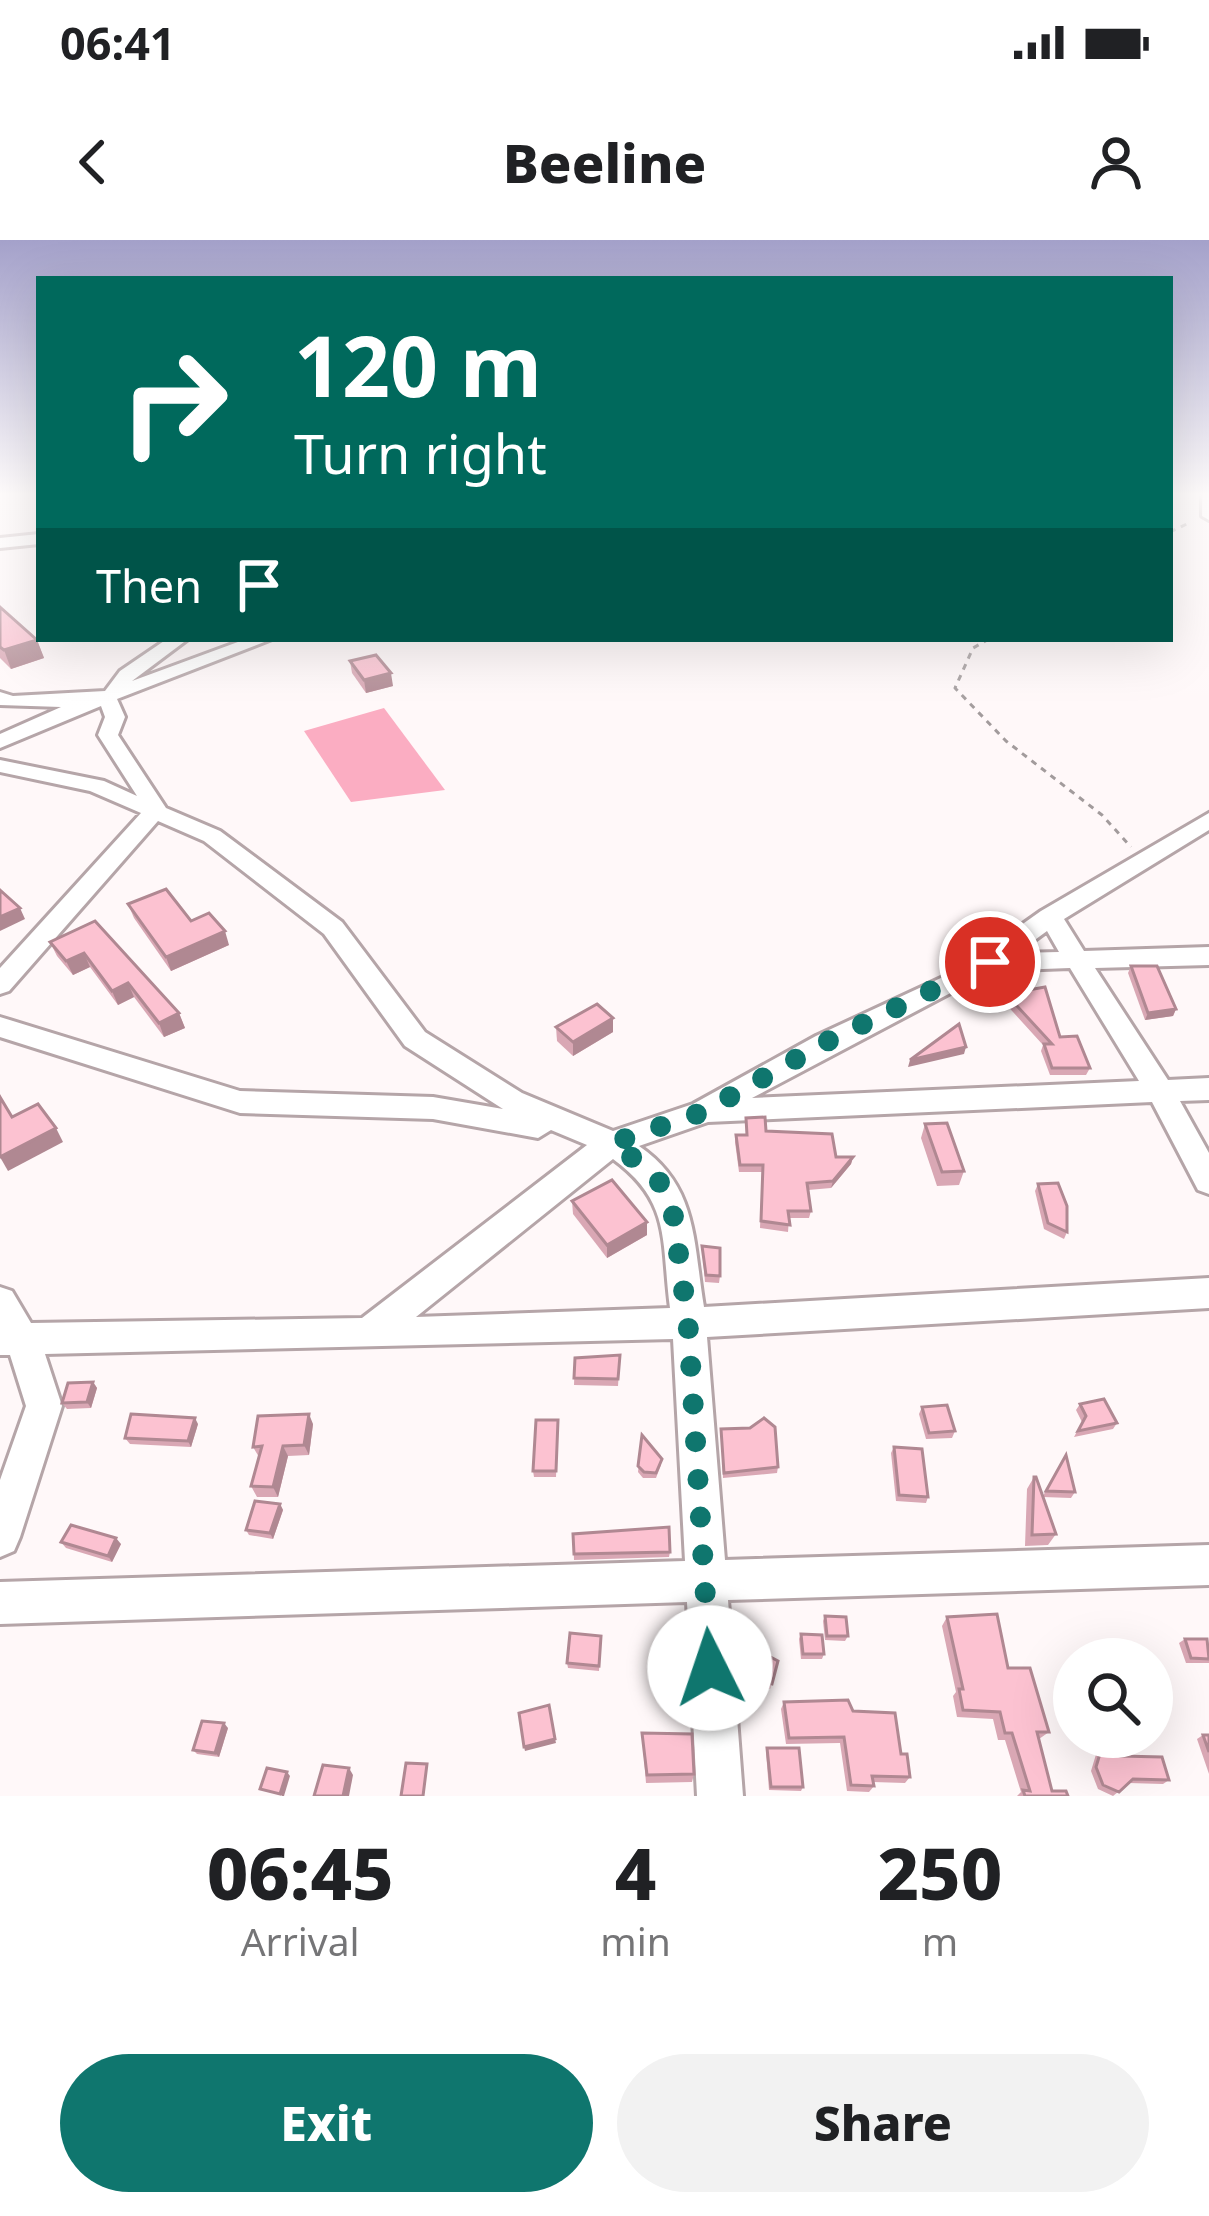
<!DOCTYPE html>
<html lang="en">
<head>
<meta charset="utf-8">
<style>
  body { margin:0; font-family:"Noto Sans",sans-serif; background:#f2f2f2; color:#202124; height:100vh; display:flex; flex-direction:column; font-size:45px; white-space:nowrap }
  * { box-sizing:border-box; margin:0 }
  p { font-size:39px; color:#757577 }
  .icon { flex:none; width:66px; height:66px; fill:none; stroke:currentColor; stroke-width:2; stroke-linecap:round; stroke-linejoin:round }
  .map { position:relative; height:1556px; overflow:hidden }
  .panel { display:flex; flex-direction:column; background:#fff; flex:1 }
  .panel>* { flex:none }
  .guide { position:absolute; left:36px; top:36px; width:1137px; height:366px; border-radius:0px; box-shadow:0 12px 48px #0002; background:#00695c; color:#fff; overflow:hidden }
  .fabs { position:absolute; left:1053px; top:1398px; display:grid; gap:24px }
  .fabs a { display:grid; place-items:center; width:120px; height:120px; border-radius:50%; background:#fff; box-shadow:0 12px 48px #0002; font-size:60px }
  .pin { position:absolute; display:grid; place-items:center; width:102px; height:102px; color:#fff; margin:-51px; border:6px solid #fff; border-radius:50%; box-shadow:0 3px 12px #0007 }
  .me { position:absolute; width:132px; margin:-66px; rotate:356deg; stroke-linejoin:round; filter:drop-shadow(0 0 9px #0008) }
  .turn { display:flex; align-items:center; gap:42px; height:252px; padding:0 60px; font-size:54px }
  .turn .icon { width:156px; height:156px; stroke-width:2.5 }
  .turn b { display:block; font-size:84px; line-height:102px }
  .then { display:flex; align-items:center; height:114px; padding:0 60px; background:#0003; gap:24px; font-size:45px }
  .eta { display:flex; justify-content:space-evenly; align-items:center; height:204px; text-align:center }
  .eta b { font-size:72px; font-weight:800; line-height:84px }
  .cta { display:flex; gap:24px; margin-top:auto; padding:24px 60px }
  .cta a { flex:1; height:138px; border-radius:72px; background:#0f766e; color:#fff; font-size:48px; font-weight:800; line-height:138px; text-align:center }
  .cta a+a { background:#f2f2f2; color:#202124 }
  .status { display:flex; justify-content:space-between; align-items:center; height:84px; padding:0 60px; background:#fff; direction:ltr }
  .status svg { height:33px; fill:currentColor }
  header { display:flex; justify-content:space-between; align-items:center; height:156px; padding:0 60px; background:#fff; font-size:54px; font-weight:800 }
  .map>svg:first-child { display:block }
  .green { fill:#fbadc2 }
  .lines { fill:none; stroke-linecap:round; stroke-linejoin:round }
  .minor-casing { stroke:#b5a5a8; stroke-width:6 }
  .path { stroke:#a29b9c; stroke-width:3; stroke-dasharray:6 6; stroke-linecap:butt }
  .minor { fill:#fff; fill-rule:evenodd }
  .wall { fill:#d9a7b4 }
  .shaded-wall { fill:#b08892 }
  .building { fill:#fcc2d1; stroke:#b08892; stroke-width:3 }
  .route { stroke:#0f766e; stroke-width:21; stroke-dasharray:0 37.8 }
</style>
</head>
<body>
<div class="status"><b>06:41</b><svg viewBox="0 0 49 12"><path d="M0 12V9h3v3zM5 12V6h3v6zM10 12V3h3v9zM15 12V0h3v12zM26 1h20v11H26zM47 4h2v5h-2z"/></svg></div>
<header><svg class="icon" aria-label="back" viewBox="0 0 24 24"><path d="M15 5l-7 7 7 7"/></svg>Beeline<svg class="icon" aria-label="person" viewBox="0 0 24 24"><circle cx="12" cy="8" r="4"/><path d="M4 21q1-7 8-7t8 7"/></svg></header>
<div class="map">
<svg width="1209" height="1556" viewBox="0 0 1209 1556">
  <rect width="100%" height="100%" fill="#fff8f9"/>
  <path class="green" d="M384,468L445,550L351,562L304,491Z"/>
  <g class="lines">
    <defs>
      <g id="minor">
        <path d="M1202,254H1209V280L1202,276Z"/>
        <path d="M39,294V304L0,308V298Z"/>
        <path d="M167,399H188L132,441L246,399H272L117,459L125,477L118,495L166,568L220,591L342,682L425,792L522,853L613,891L693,864L816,796L956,731L1041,671L1209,573V590L1064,679L1084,711L1209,707V725L1095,728L1168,840L1209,838V860L1180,861L1209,913V954L1198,950L1152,862L708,882L639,906C698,946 693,1002 704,1067L1209,1038V1068L707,1097L725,1320L1209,1305V1345L728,1360L743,1556H697L687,1362L0,1384V1342L685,1321L673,1099L45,1114L62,1166L20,1297L14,1311L0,1317V1240L26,1166L10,1115H0V1047L12,1051L31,1083L362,1078L587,905L551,890L538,898L433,879L240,873L0,797V777L240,851L433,857L503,869L405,806L324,694L204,601L158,581L9,751L0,754V728L141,573L90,551L0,532V520L104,541L137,556L98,495L105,477L101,466L0,508V494L61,467L0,465V452L13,456L105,451L120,431ZM1047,691L1059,712L1017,713ZM1070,728L1139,841L752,858L992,731ZM613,919C672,962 661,1001 670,1068L416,1077Z"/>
      </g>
    </defs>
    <use href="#minor" class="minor-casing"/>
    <g class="path">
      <path d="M1170,292L1191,282"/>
      <path d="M989,399L973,408L955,448L1006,501L1102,575L1131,607"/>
    </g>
    <use href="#minor" class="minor"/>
  </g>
  <g class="wall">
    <path d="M0,367L37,400L44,418L11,429L0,418Z"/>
    <path d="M350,421L393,446L366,453L352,433Z"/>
    <path d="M128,664L191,681L229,705L171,731L134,678Z"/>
    <path d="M95,681L179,773L185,788L164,797L134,757L118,765L90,727L73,735L57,716L50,702Z"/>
    <path d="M1131,726L1176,769L1173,776L1145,780L1128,733Z"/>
    <path d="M1006,754L1060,797L1090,828L1086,835H1050L1041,811L1043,805L1003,761Z"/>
    <path d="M556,787L613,792L573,816L557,801Z"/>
    <path d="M746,878L766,891L836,917H853L851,924L831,948L808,950L811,971L809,978H789L788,992L760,988L762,932H739L735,902L736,895H746Z"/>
    <path d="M925,884L964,931L959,945L937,946L921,898Z"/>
    <path d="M1038,944L1067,992L1064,999L1044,989L1035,951Z"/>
    <path d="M572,961L647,995L607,1018L573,974Z"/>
    <path d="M702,1006L720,1036L719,1043L705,1042Z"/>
    <path d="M620,1115L618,1146L574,1145L575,1118Z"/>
    <path d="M93,1142L97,1148L91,1168L67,1169L62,1163Z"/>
    <path d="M1080,1164L1117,1183L1113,1189L1074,1197L1082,1182L1076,1170Z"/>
    <path d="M922,1167L955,1191L952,1198L926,1199L919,1174Z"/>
    <path d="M558,1180L556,1237H534L533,1231Z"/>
    <path d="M198,1184L191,1207L130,1204L125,1198Z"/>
    <path d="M313,1184L309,1215L288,1216L278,1257H257L251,1246L259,1217L253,1207Z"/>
    <path d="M750,1188L778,1227L777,1233L723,1238L721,1189Z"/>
    <path d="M642,1195L661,1225L656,1238H643L638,1232Z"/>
    <path d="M894,1207L928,1257L926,1263L896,1261L891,1213Z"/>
    <path d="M1062,1221L1075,1252L1071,1258L1043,1257L1056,1294L1048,1305L1025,1306L1027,1249L1034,1237L1043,1256Z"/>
    <path d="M280,1264L283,1270L273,1299L249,1295L246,1290Z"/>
    <path d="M573,1294L670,1312L669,1317L574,1320Z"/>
    <path d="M61,1302L121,1304L112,1322L66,1308Z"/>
    <path d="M825,1376L848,1396L845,1401L825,1400L823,1381Z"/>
    <path d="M947,1377L1008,1428L1049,1492L1039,1499L1052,1551L1068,1556H1017L1021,1552L1005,1500H998L993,1479L957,1477L953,1456L956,1452L942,1386Z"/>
    <path d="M801,1394L824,1414L822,1419H801L799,1399Z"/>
    <path d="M601,1396L599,1431L568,1428L567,1423Z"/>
    <path d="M1185,1399L1209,1406V1423H1186L1179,1403Z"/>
    <path d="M751,1418L778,1421L770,1449L751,1443Z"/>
    <path d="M784,1462L853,1471L901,1514L910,1537L905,1543L873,1542L874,1546L869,1552L847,1551L840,1503L786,1504L781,1469Z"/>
    <path d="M1062,1466H1074V1497H1114L1120,1516L1169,1540L1163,1544L1129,1543L1113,1556L1098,1549L1091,1531L1100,1501L1073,1502L1057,1471Z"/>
    <path d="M228,1488L219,1517L197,1514L193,1510Z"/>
    <path d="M642,1493L694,1534L692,1542L646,1543Z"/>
    <path d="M1203,1495H1209V1534L1197,1499Z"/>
    <path d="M767,1508L803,1547L801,1551L769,1550L766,1512Z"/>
  </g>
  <g class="shaded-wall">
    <path d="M37,400L44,418L11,429L4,410Z"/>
    <path d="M391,433L393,446L366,453L364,440Z"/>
    <path d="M20,668L25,679L0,691V677Z"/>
    <path d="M225,691L229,705L171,731L166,717Z"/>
    <path d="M84,713L90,727L73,735L66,721Z"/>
    <path d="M128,743L134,757L118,765L112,751Z"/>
    <path d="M1176,769L1173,776L1145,780L1148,773Z"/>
    <path d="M179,773L185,788L164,797L159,783Z"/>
    <path d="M613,778V792L573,816V802Z"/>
    <path d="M966,807L964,814L908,827L910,820Z"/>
    <path d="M56,888L63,902L8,931L0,917Z"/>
    <path d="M853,917L851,924L831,948L833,941Z"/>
    <path d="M647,982V995L607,1018V1005Z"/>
    <path d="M93,1142L97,1148L91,1168L87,1162Z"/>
    <path d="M309,1174L313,1184L309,1215L304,1205Z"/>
    <path d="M195,1178L198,1184L191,1207L188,1201Z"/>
    <path d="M283,1206L288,1216L278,1257L273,1247Z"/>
    <path d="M280,1264L283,1270L273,1299L270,1293Z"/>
    <path d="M116,1298L121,1304L112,1322L108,1316Z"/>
    <path d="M224,1483L228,1488L219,1517L215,1513Z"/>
    <path d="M555,1499L556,1503L525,1511L524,1507Z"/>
    <path d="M349,1528L353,1535L349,1556H343Z"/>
    <path d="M287,1532L290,1536L284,1556H282L280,1554Z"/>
  </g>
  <g class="building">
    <path d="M0,367L37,400L4,410L0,407Z"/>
    <path d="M376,415L391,433L364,440L350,421Z"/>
    <path d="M166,649L191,681L209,673L225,691L166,717L128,664Z"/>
    <path d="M0,650L20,668L0,677Z"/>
    <path d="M95,681L179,773L159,783L128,743L112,751L84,713L66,721L50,702Z"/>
    <path d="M1131,726H1157L1176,769L1148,773Z"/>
    <path d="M1045,747L1060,797L1077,796L1090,828H1052L1044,804H1052L1006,754Z"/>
    <path d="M597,764L613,778L573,802L556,787Z"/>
    <path d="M959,784L966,807L910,820Z"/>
    <path d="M0,857L12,877L38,864L56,888L0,917Z"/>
    <path d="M765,877L766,891L832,894L836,917H853L833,941L807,943L811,971H788L790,985L761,981L763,925H740L736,895H747L746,878Z"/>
    <path d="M947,883L964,931L942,932L925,884Z"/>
    <path d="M612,940L647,982L607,1005L572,961Z"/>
    <path d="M1058,943L1067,966V992L1048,983L1038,944Z"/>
    <path d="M702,1006L720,1008V1036L706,1035Z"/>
    <path d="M620,1115L618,1139L574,1138L575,1118Z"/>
    <path d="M93,1142L87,1162L62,1163L68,1143Z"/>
    <path d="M1104,1159L1117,1183L1078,1191L1086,1176L1080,1164Z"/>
    <path d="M947,1165L955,1191L929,1193L922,1167Z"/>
    <path d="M131,1174L195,1178L188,1201L125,1198Z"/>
    <path d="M309,1174L304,1205L283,1206L273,1247L251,1246L262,1206L253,1207L258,1176Z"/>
    <path d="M764,1178L775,1187L778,1227L724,1233L721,1189L750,1188Z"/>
    <path d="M536,1180H558L556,1231H533Z"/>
    <path d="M642,1195L662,1219L656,1233L644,1232L638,1226Z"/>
    <path d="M894,1207L922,1209L928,1257L899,1255Z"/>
    <path d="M1066,1215L1075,1252L1046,1251Z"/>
    <path d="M1034,1237H1036L1056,1294L1032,1295Z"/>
    <path d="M255,1261L280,1264L270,1293L246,1290Z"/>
    <path d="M71,1285L116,1298L108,1316L61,1302Z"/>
    <path d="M669,1287L670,1312L574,1314L573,1294Z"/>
    <path d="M997,1374L1008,1428H1030L1049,1492H1037L1052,1551H1066L1068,1556H1025L1023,1550L1030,1551L1012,1493H1005L1000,1472L963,1470L959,1449H963L947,1377Z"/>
    <path d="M825,1376L846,1377L848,1396H827Z"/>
    <path d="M570,1393L601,1396L599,1426L567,1423Z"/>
    <path d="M801,1394L822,1395L824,1414H803Z"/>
    <path d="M1185,1399H1207L1209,1419L1191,1418Z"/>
    <path d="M763,1413L778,1421L772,1444L753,1439L751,1418Z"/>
    <path d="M848,1460L853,1471L895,1473L901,1514H907L910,1537L872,1536L874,1546L851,1545L844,1497L789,1498L784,1462Z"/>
    <path d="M549,1465L555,1499L524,1507L519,1473Z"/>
    <path d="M1062,1466H1074V1490Z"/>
    <path d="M202,1481L224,1483L215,1513L193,1510Z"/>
    <path d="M642,1493L692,1494L694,1534L647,1535Z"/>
    <path d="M1203,1495H1209V1512Z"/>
    <path d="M1105,1497H1114L1120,1516L1162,1517L1169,1540L1133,1539L1119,1552L1103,1545L1096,1527Z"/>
    <path d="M767,1508H799L803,1547H771Z"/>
    <path d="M406,1523L427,1524L423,1556H401Z"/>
    <path d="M323,1525L349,1528L343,1556H314Z"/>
    <path d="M267,1528L287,1532L280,1554L260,1549Z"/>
  </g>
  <linearGradient id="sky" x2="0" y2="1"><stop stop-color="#a4a1ca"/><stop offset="0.54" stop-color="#fffcfc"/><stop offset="1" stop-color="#fffcfc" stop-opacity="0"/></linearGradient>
  <rect width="1209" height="471" fill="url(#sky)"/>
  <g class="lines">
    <path class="route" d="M710,1428L688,1083L671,958L652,932L612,903L703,872L826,802L990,722"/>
  </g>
</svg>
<div class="fabs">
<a><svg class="icon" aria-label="search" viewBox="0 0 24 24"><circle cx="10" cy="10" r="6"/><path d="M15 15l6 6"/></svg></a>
</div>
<div class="pin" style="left:990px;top:722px;background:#d93025"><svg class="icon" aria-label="arrive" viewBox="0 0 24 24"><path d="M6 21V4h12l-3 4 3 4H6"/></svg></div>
<svg class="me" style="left:710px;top:1428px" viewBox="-20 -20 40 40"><circle r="19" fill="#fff"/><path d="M0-13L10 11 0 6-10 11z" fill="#0f766e"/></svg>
<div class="guide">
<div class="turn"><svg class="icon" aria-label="right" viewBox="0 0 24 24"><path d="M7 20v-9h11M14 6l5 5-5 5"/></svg><div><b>120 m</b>Turn right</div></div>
<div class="then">Then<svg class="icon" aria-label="arrive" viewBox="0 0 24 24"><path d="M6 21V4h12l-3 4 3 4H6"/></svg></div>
</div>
</div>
<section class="panel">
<div class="eta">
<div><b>06:45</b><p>Arrival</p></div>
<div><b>4</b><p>min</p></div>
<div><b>250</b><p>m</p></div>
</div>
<div class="cta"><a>Exit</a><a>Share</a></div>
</section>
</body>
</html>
